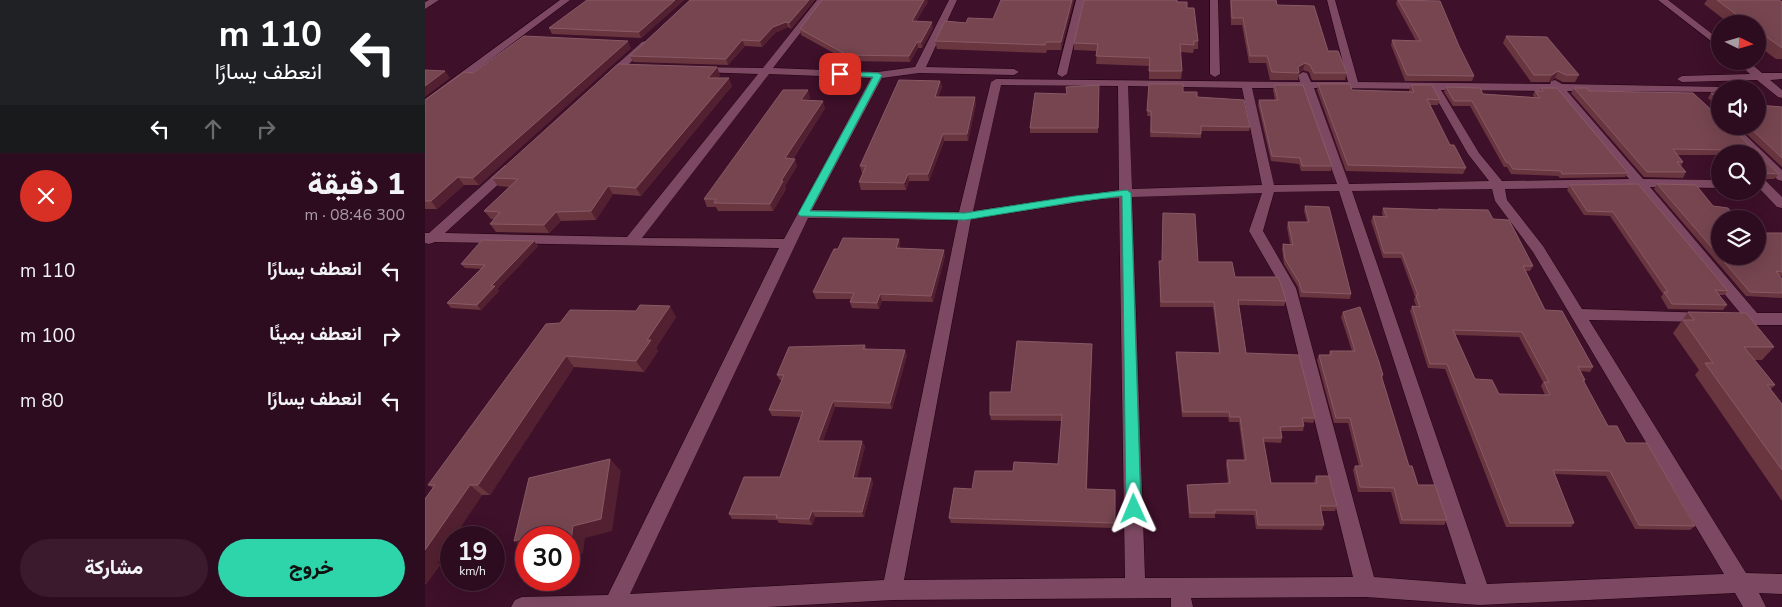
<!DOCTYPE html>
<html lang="ar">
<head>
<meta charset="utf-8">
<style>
  body { margin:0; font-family:"Nunito Sans",Vazirmatn,sans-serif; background:#3a1a2c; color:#f1f3f6; direction:rtl; height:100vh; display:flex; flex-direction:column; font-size:19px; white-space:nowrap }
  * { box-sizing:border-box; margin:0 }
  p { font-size:16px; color:#a79ba4 }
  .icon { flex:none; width:28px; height:28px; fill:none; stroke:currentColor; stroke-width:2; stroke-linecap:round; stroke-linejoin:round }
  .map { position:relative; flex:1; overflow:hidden; direction:ltr }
  .sheet { display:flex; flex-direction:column; background:#2e0c1f; width:425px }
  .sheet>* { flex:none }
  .top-card { background:#202124; color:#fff; overflow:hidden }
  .needle { width:32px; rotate:95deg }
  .tools { position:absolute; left:1286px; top:15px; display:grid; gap:10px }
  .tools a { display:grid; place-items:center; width:55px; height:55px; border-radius:50%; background:#2e0c1f; box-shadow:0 5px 20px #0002,0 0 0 1px #492c3d; font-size:25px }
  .speed { position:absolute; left:15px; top:526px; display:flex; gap:10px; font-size:25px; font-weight:700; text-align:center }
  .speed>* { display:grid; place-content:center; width:65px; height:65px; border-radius:50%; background:#2e0c1f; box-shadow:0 5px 20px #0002,0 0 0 1px #492c3d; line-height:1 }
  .speed small { font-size:12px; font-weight:400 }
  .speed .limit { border:8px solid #d22; background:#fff; color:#111 }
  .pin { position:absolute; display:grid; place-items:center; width:42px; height:42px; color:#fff; margin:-21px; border-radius:10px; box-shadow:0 2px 8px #0006 }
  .me { position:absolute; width:55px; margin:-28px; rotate:359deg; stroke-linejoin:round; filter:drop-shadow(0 0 4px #0008) }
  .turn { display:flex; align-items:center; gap:18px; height:105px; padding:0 20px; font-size:22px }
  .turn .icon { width:65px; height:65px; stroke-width:2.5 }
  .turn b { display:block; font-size:35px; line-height:42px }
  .lanes { display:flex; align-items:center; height:48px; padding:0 20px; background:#0003; justify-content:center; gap:25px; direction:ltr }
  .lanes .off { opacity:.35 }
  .round { display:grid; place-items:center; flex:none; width:52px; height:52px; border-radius:26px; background:#3a1a2c }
  .summary { display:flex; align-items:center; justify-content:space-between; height:85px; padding:0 20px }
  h1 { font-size:30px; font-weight:800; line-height:38px }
  .primary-button { display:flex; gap:10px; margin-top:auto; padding:10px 20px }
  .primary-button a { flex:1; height:58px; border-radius:30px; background:#2ed4aa; color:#111; font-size:20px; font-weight:800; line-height:58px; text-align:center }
  .primary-button a+a { background:#3a1a2c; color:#f1f3f6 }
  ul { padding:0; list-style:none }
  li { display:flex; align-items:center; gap:15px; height:65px; padding:0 20px }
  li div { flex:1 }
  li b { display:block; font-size:19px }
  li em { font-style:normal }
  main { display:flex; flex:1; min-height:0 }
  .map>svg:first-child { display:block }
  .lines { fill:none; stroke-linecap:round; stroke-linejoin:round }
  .minor-casing { stroke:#201; stroke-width:1 }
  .minor { fill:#7d4962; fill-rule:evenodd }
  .wall { fill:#69353f; fill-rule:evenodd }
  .shaded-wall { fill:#522030 }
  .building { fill:#764550; stroke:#885a65; fill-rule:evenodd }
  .route { fill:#2ed4aa; stroke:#1e8a6e }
</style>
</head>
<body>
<main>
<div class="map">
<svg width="1357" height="607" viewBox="0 0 1357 607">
  <rect width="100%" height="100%" fill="#3e1029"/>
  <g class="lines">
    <defs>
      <g id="minor">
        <path d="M4,0H14L0,9V2Z"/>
        <path d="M135,0H145L4,106L0,107V99Z"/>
        <path d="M392,0H401L348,68L453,72L490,67L524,0H532L501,67L589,69L594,72L589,75L494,73L457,78L387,210L534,212L566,82L571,79L875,82L873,75L878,72L882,73L886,82H923L902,0H910L933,82L1125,84L1126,81L1130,80L1137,84L1299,87L1300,89H1295V92L1142,91L1218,179L1295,180V188L1225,187L1332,313H1357V325H1329L1315,322L1312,318L1316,314L1211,187L1080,189L1082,200L1118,246L1157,309L1284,313L1287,317L1284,321L1279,322L1164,320L1321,573L1357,574V594L1334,593L1341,607H1318L1310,593L1055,605L941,597L766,598L768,607H746V598L467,600L342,607H86L90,600L97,597L183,595L354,248L10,242L4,244L0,243V233H4L80,165H88L90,168L88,171L20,233L202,237L333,74L273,72L269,71L268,69L269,67L338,68ZM344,74L446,78L359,239L217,238ZM576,85L693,86L694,190L548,211ZM703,86L817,88L837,185L707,189ZM827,88H878L912,184L849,185ZM889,88L1006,89L1043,154L1064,181L924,184ZM1016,90L1131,91L1204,179L1077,181L1054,153ZM1067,189L1070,201L1108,252L1299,574L1062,584L927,191ZM914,191L1041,584L949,577L871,288L838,231L849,192ZM837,193L824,231L857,288L928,577L720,578L707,197ZM694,198L700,578L479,580L546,219L675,199ZM383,218L533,220L459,580L205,594Z"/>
        <path d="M651,0H659L642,74L637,77L632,74Z"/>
        <path d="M785,0H793L795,74L790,77L785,74Z"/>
        <path d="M1233,0H1243L1295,40V48Z"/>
        <path d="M220,41L223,42V46L188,79H180L179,77L180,75L217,42Z"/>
        <path d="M1311,61H1323L1337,73H1357V79L1345,80L1357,90V98L1353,97L1332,80L1257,82L1252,79L1257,76L1325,74Z"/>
        <path d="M1298,126H1311L1357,170V181L1353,180L1332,160V154H1326Z"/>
        <path d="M1337,180L1341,181L1357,197V208L1352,207L1333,187V181Z"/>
      </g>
    </defs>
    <use href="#minor" class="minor-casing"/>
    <use href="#minor" class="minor"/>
  </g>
  <g class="wall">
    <path d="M259,0L216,38L127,34L124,28Z"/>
    <path d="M265,0H390L366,29L363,27L350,33L337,47L320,46L303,65L208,62L205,56Z"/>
    <path d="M649,0L636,50H622L621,53L512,49L510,41L541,23L568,19Z"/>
    <path d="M805,0H851L852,5L903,51L922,73L920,80H887L884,72L878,70L874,73L873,80H845L841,63H824L817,25H806Z"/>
    <path d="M972,0H993L1049,76L1047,81H980L966,45L967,40L991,41L971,4Z"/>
    <path d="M1282,0H1354L1357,2V59H1351L1332,45V24H1305L1279,4Z"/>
    <path d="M503,2L491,21L508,28L497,48H493L485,62L423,61L376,35L375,29Z"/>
    <path d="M752,2L762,8L773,41V49H769L768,53L755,52L757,71L756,79H724V66L671,64L672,51L649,50V43Z"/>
    <path d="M1081,36L1154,75L1150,82H1138L1130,78L1124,82H1106L1078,43Z"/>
    <path d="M206,48L54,185H39L12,209H0V100L48,73Z"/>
    <path d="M295,75L293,78L307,86L216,196L188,194L171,220L136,221L124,233L71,232L65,224L69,219H66L59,211L84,187L73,186L67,178Z"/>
    <path d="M515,81L517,87L513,97L551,104L543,141H519L504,181H484L481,190H436L434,182L438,173H437L435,166Z"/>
    <path d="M724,84L772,97L825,127L824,131H776V138L725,137L726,116H722Z"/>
    <path d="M893,84L927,90L985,92L984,91L986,85L1015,100L1013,105H1005L1025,145L1041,168L1038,174L921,171L892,90Z"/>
    <path d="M674,85L673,133H605V128L641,94Z"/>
    <path d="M849,85L907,166L906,171H876L874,164L846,161L833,105L834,100H850L848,90Z"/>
    <path d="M1021,87L1058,94L1109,97L1108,95L1110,91H1114L1116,88L1203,173L1200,177L1135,178L1133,176L1086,174L1082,167H1079L1045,106H1028L1019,92Z"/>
    <path d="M1149,88L1293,116L1354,174L1349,179H1332V154H1295V155H1252L1258,162L1256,166L1261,172L1258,178L1219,177L1146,93Z"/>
    <path d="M1286,93H1295V109L1283,98Z"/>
    <path d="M385,98L383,100L400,108L368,159L372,166L360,186L361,189L348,211H293L291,207H282L279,199Z"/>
    <path d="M1357,107V167L1313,126H1332Z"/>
    <path d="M1213,184L1303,291L1299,295H1294L1302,305L1298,310L1243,309L1236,297L1238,294L1185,216L1159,215L1142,190L1145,185Z"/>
    <path d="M1232,184L1295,256L1357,233V276H1355L1357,279V298L1321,296L1229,189Z"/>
    <path d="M880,206L926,294L925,299L875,297L873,287L859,264L857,249L858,244H865L862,227L863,222H882L879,211Z"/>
    <path d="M958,208L1013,210V209L1068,219L1108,266L1105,271H1101L1120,310L1168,367L1165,372L1156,371L1160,380L1159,383L1183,426L1201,443L1270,526L1265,530L1210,529L1181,476L1130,474L1149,523L1146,527H1081L1020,369L1003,368L985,311L987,306H991L989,300L990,297L976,258H958L946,221L948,216L958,217L957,213ZM1030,335L1094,337L1118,382L1116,386L1120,395L1074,394L1050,379Z"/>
    <path d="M474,239L475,246V248L520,256L508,302L457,301L454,309L427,308L425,302L426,299H391L388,292L413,249Z"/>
    <path d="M109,241L113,246L72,289L74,291L56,310L26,308L22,303L56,269L40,268L36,264Z"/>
    <path d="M734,261L773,262L810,277L861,301L859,306L814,305L821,353L890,418L888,423L878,422L879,426L878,431H856L857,438L856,443L839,442L846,483H890L889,481L891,476L912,506L910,511H896L899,525L897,530L831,529L829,515L790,514V518H764L762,489V485L803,483L801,464L802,460H819L814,422H804L803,417H757L751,357V352L794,353L788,307H735Z"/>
    <path d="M918,312L958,375L957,379L984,466L993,485L1022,520L1019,525L975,524L966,492H933L928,470L930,466H934L923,423H909L892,360L894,355H904L905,351H927L916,317Z"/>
    <path d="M1263,312L1349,347L1337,360H1329L1350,385L1346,389L1357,404V501L1270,375L1274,370L1248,333Z"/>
    <path d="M251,317L231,348L233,351L219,372L149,367L65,495H57L28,538H26V541L12,563L15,565L1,584H0V499L8,488L3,485L135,323Z"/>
    <path d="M667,344L662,490H690L689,528L526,523L524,518L547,489L633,464L637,421L566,420L565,415L586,392Z"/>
    <path d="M440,345L441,349L482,355L467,409L410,407L398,441L440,446L432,478H446L448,483L439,517H390L387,525L354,523L352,520L307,519L304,514L355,477L376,417L347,416L344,410L357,380H355L352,375Z"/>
  </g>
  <g class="shaded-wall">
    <path d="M250,0H259L216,38L214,32Z"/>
    <path d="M384,0H390L366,29L364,23Z"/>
    <path d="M499,0H502L503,2L488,27L487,21Z"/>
    <path d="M647,0H649L636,50V42Z"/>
    <path d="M361,22L363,27L350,33L337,47L335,41L348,27Z"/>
    <path d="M507,22L508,28L497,48L496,42Z"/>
    <path d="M317,40L320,46L303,65L301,59Z"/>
    <path d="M203,41L206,48L54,185L48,178Z"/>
    <path d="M492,42L493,48L485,62L484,56Z"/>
    <path d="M880,63L878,70L874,73L873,67Z"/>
    <path d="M292,67L295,75L286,86L283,78Z"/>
    <path d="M20,71L25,78L0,97V86Z"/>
    <path d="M1133,71L1130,78L1124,82L1127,75Z"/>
    <path d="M304,78L307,86L216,196L211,188Z"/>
    <path d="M515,81L517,87L511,104L510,97Z"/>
    <path d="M383,90L385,98L378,107L376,100Z"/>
    <path d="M550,97L551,104L543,141L542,134Z"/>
    <path d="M398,101L400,108L363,166L360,158Z"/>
    <path d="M518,134L519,141L504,181L503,174Z"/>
    <path d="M370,159L372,166L360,186L361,189L348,211L345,204L356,181Z"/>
    <path d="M483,174L484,181L481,190L479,183Z"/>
    <path d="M33,177L39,185L12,209L6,201Z"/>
    <path d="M183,186L188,194L171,220L166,211Z"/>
    <path d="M131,212L136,221L124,233L119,225Z"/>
    <path d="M474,239L475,246L473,255L471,248Z"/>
    <path d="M109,241L113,246L72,289L74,291L56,310L52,305L66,286Z"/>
    <path d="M519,250L520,256L508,302L506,296Z"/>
    <path d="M455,294L457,301L454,309L452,303Z"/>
    <path d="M245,306L251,317L231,348L233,351L219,372L211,361L222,340Z"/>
    <path d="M480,350L482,355L467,409L465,403Z"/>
    <path d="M141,356L149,367L65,495L53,485Z"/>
    <path d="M408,401L410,407L396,447L393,441Z"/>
    <path d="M437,441L440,446L431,483L428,478Z"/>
    <path d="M185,459L196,471L187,531L160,538L158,553L144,557V542L148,526Z"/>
    <path d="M446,478L448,483L439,517L437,512Z"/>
    <path d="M45,485L57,495L28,538H26V541L12,563L15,565L1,584L0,583V550Z"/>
    <path d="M387,511L390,517L387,525L384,519Z"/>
    <path d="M117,534L121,538H103Z"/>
    <path d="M101,538V552L89,541Z"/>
  </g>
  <g class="building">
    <path d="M162,0H250L214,32L124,28Z"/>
    <path d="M265,0H384L364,23L361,22L348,27L335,41L317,40L301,59L205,56Z"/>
    <path d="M397,0H499L487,21L507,22L496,42H492L484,56L422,55L375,29Z"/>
    <path d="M576,0H647L636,42H621L620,45L510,41L520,21L541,23L543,18L568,19Z"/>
    <path d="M659,0H752V2H762V8H769L773,41H769V45L755,44L757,71H724L725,58L671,56L673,44L649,43Z"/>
    <path d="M806,0H851L852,5L889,6L903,51H913L922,73H889L885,65L880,63L873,67L874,73L847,72L842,56H825L818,18H807Z"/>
    <path d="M973,0L1015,1L1034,46L1049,76L982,75L967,40L996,41Z"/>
    <path d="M1292,0H1354L1357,2V48L1332,30V24H1324Z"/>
    <path d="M99,36L203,41L48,178L33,177L6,201H0V100L39,72L48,73Z"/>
    <path d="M1081,36L1122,37L1154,75H1141L1133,71L1127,75H1109Z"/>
    <path d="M193,64L292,67L283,78H304L211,188L183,186L166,211L131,212L119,225L65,224L75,212L59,211L93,179L67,178Z"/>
    <path d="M0,70L20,71L0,86Z"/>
    <path d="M474,80L515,81L510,97H550L542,134H518L503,174H483L479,183L434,182L441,166H435Z"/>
    <path d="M724,84H758V92H772V97L819,100L825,127L776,126V134L726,132V111H722Z"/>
    <path d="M893,84H925L927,90L989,92L986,85H1007L1015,100L1002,99L1025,145H1029L1041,168L923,165Z"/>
    <path d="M674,85L673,128H605L610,93L642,94L641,87Z"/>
    <path d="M849,85H878L907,166H877L875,158L847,156L834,100H853Z"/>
    <path d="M1021,87L1055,88L1058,94L1115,98L1110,91H1118L1116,88H1132L1203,173L1137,174L1136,171L1088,169L1084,163L1081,162L1047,101H1029Z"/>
    <path d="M1149,88H1162L1164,91L1268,93L1293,116L1295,117V126H1305L1329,150H1334L1335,156L1354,174L1332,173V154H1307L1303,150L1248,149L1258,162H1252L1261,172H1222Z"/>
    <path d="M358,90H383L376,100L398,101L360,158L370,159L356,181H358L345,204L289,203L291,199H279Z"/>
    <path d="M1286,93H1295V101Z"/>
    <path d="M1332,105L1357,107V158L1323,126H1332Z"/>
    <path d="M1213,184L1303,291L1290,290L1302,305L1247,304L1239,292H1243L1188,212L1162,211L1145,185Z"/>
    <path d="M1232,184L1271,185L1288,206L1303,208L1308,215H1313L1316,219H1295V256H1332V233H1357V272L1351,271L1357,279V293L1325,292Z"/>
    <path d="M880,206L904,207L926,294L877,292L874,282L860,259L858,244L868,245L863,222H884Z"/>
    <path d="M958,208L1014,210L1013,209L1063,210L1068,219L1084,220L1108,266H1098L1120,310L1137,311L1168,367H1153L1160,380H1158L1183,426H1192L1201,443H1222L1270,526L1214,525L1185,471L1128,470L1149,523H1085L1022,364H1005L987,306L995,307L991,295H993L977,253H959L948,216L962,217ZM1028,330L1097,332L1124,382H1119L1125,395L1074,394L1067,380L1050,379Z"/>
    <path d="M738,213L770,214L773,262H807L810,277H853L856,284L861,301L813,300L821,353L874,355L890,418H877L879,426L855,427L857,438H838L846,483H892L891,476H904L912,506H895L899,525H833L831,510H790V513H765L762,485L805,483L802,460H821L815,417H805L804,412H758L751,352L795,353L789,302H736L734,261H737Z"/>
    <path d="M418,238L474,239L471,248L519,250L506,296L455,294L452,303L425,302L429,293L388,292L409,249H413Z"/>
    <path d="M57,240L109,241L66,286H70L52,305L22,303L60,265L36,264Z"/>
    <path d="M215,305L245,306L222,340H226L211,361L141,356L53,485H45L0,550V499L10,485H3L121,324L135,323L145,310L211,311Z"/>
    <path d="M935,307L954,362L958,375H956L984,466H987L993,485H1010L1022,520H977L969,488L935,487L930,466H937L925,418H911L894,355H906L905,351H930L918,312Z"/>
    <path d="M1263,312L1321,313L1349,347H1319L1350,385H1342L1357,404V470L1280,363H1288L1258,320H1269Z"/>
    <path d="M592,341L667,344L661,489L690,490V523L524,518L529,488L547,489L550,471H588L589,462L633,464L637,415H565V392H586Z"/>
    <path d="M440,345L438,349L480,350L465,403L408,401L393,441H437L428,478H446L437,512L387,511L384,519L351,518L352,515L304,514L319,477H355L378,411L344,410L359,375H352L364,347Z"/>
    <path d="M185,459L176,519L148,526L146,541L144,542V538H116L117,534L89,541L104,478Z"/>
  </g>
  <path class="route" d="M413,72L453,73L457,75L385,211L540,213L650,196L702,190L706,193L716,509L714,514L709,516L704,514L701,509L697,196L650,202L540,220L375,216L373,214L448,77L415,76H413Z"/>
</svg>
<div class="tools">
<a><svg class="needle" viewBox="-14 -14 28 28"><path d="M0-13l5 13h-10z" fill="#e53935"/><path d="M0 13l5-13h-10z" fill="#a79ba4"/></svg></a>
<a><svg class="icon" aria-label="sound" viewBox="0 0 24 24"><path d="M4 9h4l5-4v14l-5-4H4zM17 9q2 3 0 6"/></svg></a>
<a><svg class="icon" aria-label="search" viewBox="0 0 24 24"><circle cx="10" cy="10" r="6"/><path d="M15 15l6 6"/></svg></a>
<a><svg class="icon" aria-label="layers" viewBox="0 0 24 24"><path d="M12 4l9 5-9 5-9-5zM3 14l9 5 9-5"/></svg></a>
</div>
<div class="speed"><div>19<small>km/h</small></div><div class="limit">30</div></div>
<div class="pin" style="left:415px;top:74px;background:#d93025"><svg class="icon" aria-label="arrive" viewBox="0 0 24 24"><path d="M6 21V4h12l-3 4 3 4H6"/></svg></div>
<svg class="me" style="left:709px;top:509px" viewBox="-20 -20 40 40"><path d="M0-17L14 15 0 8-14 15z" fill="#2ed4aa" stroke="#fff" stroke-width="4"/></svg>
</div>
<section class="sheet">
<div class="top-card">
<div class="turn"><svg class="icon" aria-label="left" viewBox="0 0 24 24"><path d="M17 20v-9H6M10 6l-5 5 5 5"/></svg><div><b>110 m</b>انعطف يسارًا</div></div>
<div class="lanes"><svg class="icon" aria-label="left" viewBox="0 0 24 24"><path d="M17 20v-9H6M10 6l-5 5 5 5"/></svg><svg class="icon off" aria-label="ahead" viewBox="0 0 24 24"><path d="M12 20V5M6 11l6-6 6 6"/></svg><svg class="icon off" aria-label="right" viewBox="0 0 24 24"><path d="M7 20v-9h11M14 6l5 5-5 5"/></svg></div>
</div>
<div class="summary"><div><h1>1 دقيقة</h1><p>300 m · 08:46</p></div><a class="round" style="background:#d93025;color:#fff"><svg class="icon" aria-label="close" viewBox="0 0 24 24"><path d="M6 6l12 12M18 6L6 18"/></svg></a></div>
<ul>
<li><svg class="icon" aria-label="left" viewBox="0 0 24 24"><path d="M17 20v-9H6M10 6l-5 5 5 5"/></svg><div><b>انعطف يسارًا</b></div><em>110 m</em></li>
<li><svg class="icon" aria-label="right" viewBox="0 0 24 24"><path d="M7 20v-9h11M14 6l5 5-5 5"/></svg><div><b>انعطف يمينًا</b></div><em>100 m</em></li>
<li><svg class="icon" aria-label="left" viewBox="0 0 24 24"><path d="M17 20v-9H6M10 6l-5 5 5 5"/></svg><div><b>انعطف يسارًا</b></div><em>80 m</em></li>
</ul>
<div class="primary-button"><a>خروج</a><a>مشاركة</a></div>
</section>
</main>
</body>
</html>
